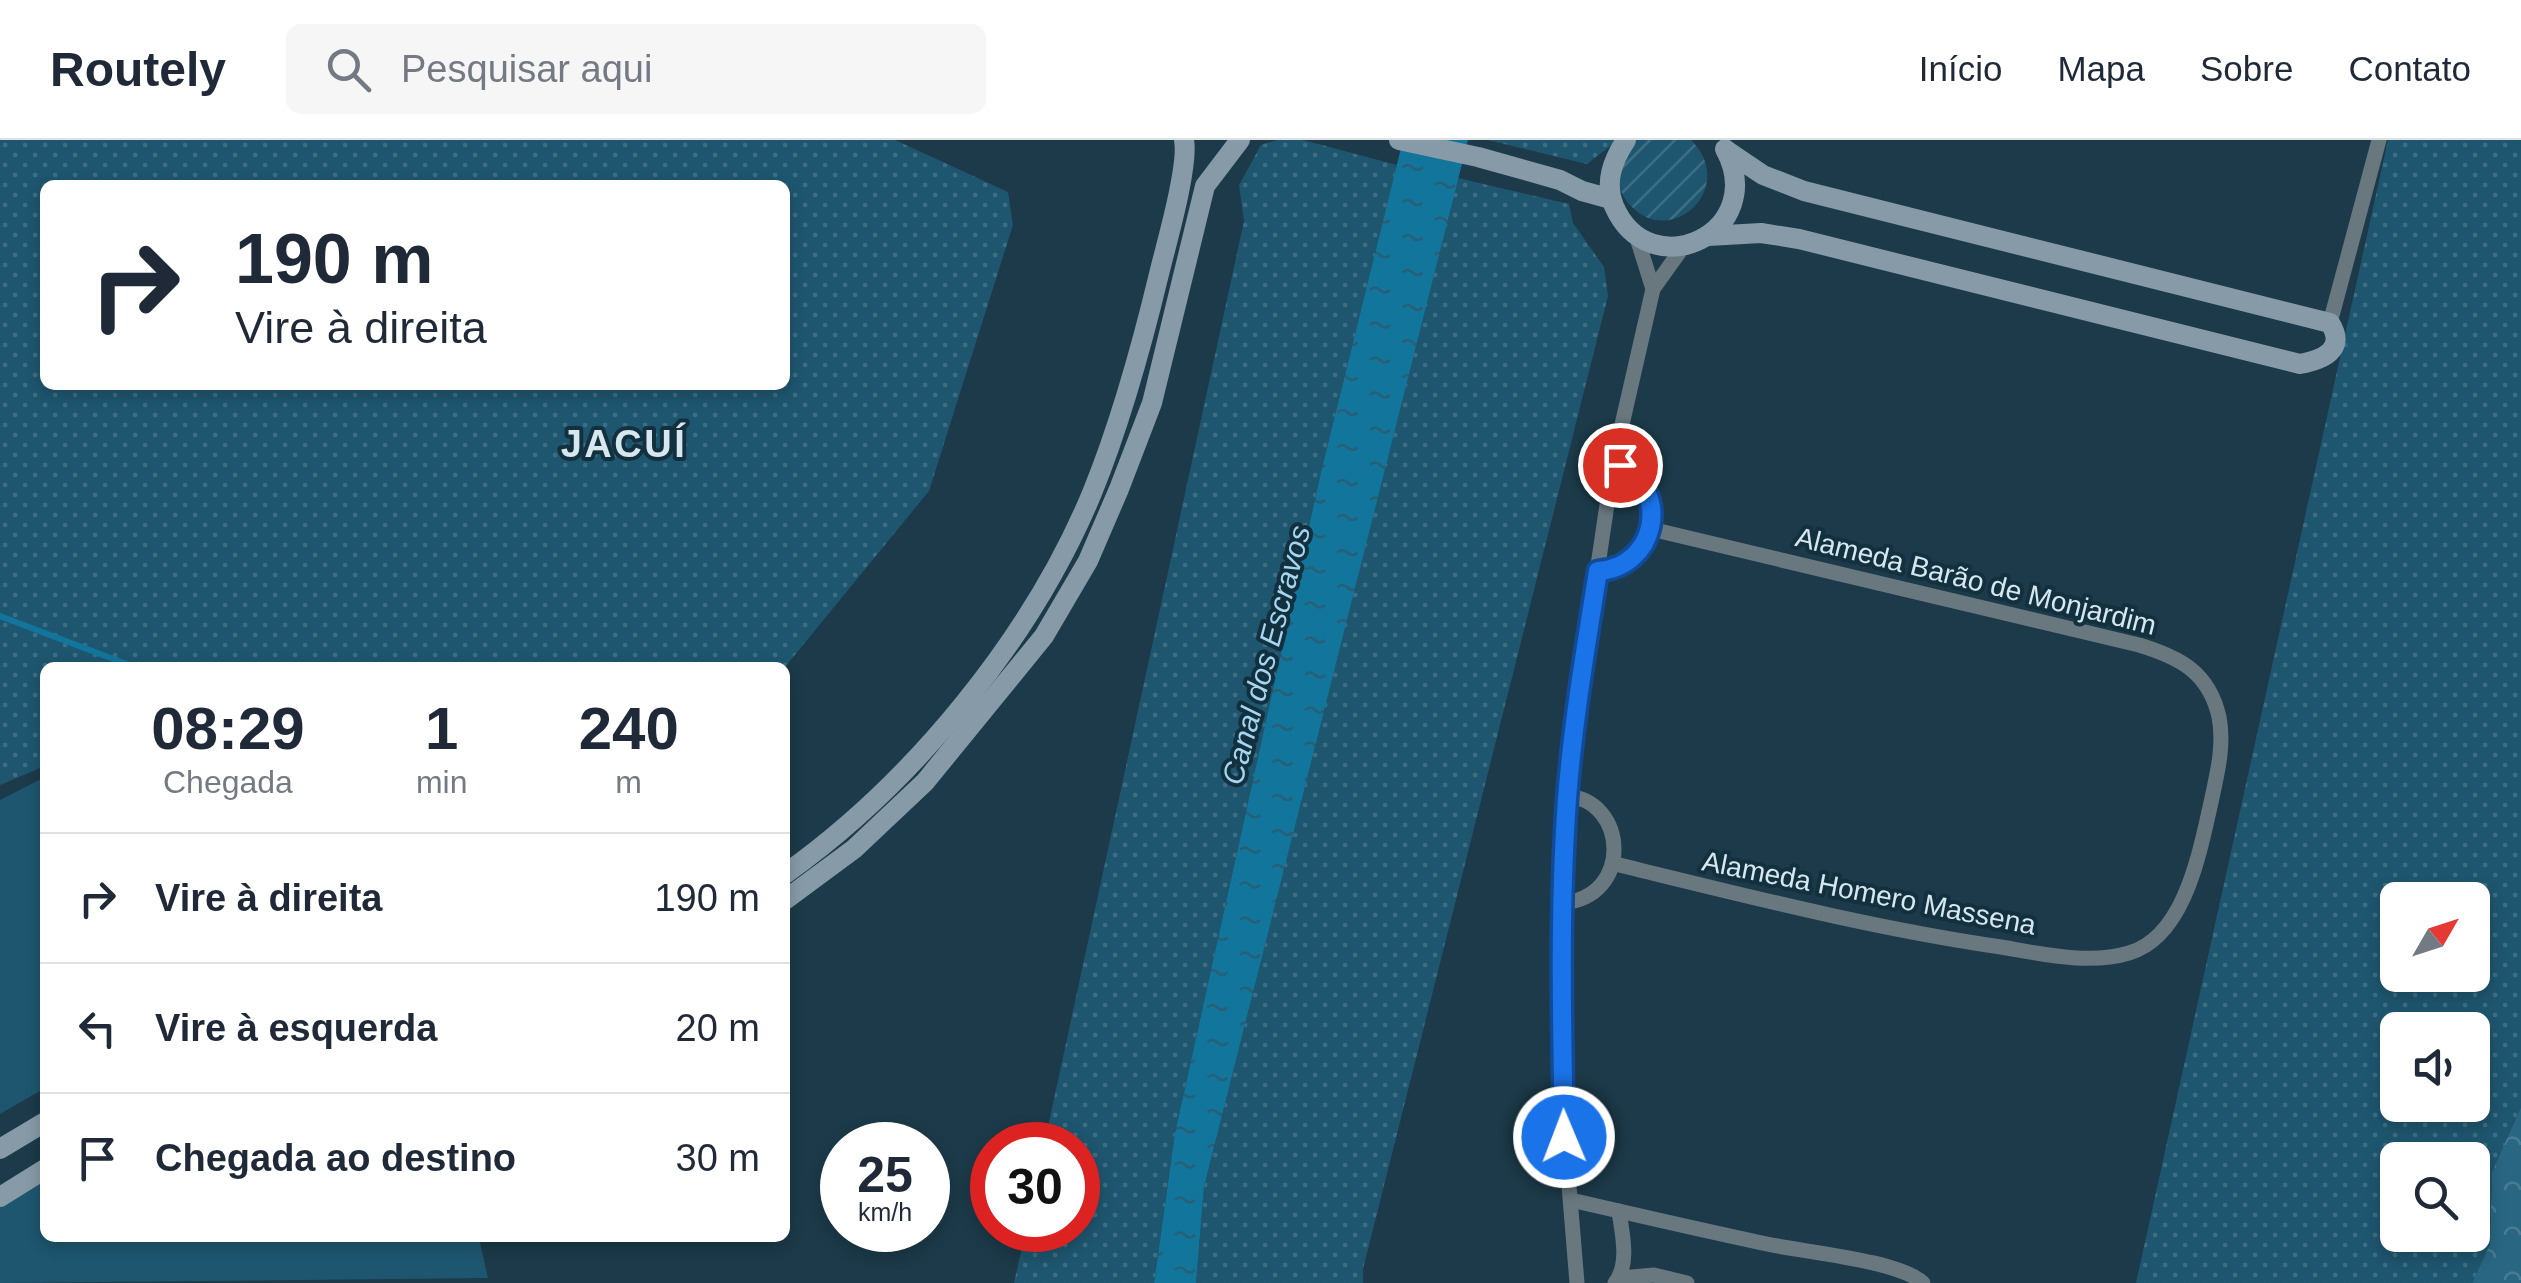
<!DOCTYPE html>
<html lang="pt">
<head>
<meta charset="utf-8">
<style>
  body { margin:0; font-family:Arial,sans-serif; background:#f6f6f7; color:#1f2937; height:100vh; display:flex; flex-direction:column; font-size:38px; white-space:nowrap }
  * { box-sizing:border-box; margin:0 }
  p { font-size:32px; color:#747a83 }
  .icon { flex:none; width:55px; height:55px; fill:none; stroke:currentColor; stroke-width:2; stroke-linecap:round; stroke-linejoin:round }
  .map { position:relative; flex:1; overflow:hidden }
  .drawer { position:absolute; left:40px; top:522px; width:750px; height:580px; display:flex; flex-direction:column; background:#fff; border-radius:15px; box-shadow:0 5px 15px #0003 }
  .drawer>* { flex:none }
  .hud { position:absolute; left:40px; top:40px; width:750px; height:210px; border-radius:15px; box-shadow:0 5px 15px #0003; background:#fff; color:#1f2937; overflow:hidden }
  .needle { width:65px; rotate:51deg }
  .tools { position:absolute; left:2380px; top:742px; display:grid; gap:20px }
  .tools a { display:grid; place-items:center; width:110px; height:110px; border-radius:15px; background:#fff; box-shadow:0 5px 15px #0003; font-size:50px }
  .speed { position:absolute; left:820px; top:982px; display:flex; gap:20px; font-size:50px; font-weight:700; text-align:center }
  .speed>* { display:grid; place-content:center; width:130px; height:130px; border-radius:50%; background:#fff; box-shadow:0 5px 15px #0003; line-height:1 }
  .speed small { font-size:25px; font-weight:400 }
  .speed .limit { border:15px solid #d22; background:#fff; color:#111 }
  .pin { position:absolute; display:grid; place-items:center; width:85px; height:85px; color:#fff; margin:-42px; border:5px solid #fff; border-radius:50%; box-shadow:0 2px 10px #0007 }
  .me { position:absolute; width:110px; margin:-55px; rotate:359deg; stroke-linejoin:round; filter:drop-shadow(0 0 8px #0008) }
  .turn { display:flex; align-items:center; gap:35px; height:210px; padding:0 30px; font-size:45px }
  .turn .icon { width:130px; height:130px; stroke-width:2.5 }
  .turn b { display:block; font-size:70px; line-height:85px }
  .eta { display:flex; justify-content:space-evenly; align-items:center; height:170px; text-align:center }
  .eta b { font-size:60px; font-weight:700; line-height:70px }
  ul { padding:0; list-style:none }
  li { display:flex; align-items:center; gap:30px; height:130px; padding:0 30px; border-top:2px solid #e0e1e3 }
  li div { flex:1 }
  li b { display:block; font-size:38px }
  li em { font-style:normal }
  header { display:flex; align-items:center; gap:60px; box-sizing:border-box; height:140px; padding:0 50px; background:#fff; border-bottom:2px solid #e0e1e3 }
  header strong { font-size:48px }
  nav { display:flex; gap:55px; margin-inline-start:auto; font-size:35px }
  .search { width:700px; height:90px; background:#f6f6f7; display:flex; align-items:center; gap:25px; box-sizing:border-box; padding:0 35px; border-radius:15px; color:#747a83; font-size:38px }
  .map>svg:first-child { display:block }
  .grass { fill:url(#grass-dots); fill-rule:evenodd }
  .forest { fill:url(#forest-crowns) }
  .park { fill:#1e566f }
  .garden { fill:url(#garden-furrows) }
  .water { fill:url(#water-ripples) }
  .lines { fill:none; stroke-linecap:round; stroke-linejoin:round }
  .stream { stroke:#12759c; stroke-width:6 }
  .street { stroke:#69777e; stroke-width:15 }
  .secondary { stroke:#869ba7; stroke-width:20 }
  .route-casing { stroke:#114b97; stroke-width:25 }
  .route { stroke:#1a73e8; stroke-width:18 }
  .labels { text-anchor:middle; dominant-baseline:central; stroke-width:8; stroke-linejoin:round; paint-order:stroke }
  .street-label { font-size:28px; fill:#d6e7f0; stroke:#12303e }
  .water-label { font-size:30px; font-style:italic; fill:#a5d6f1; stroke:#12303e }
  .district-label { font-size:38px; font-weight:bold; letter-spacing:2.5px; fill:#d6e7f0; stroke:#12303e }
</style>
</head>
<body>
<header>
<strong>Routely</strong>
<div class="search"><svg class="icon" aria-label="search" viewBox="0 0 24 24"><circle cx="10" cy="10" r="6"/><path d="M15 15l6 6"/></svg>Pesquisar aqui</div>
<nav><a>Início</a><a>Mapa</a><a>Sobre</a><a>Contato</a></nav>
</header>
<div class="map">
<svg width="2521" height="1143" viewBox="0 0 2521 1143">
  <defs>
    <pattern id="grass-dots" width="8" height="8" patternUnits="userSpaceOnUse" patternTransform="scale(2.5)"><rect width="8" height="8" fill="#1e566f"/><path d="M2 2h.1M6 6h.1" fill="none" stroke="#3e6e84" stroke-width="1.8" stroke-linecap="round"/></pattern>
    <pattern id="forest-crowns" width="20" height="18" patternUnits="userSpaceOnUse" patternTransform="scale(2.5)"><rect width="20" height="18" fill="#296682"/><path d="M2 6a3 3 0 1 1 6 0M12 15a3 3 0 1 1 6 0" fill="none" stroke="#477c94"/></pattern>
    <pattern id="garden-furrows" width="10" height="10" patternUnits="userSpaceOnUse" patternTransform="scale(2.5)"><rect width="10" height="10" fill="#1e566f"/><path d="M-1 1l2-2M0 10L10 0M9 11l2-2" fill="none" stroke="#3e6e84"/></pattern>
    <pattern id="water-ripples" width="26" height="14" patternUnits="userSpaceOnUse" patternTransform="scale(2.5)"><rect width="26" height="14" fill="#12759c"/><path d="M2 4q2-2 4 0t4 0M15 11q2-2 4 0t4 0" fill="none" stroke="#275f76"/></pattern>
  </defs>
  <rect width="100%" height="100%" fill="#1c3a49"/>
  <g class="grass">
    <path d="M0,0H895L1008,52L1013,85L929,351L785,527L45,528V626L0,645ZM45,45H785V245H45Z"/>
    <path d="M1277,0H1303L1397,25L1321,332L1175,993L1154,1143H1014L1026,1090H1078V1005H1044L1244,81L1239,45L1261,5Z"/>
    <path d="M1488,0H1618L1587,24Z"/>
    <path d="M2388,0H2521V967L2492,1032L2490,1104L2472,1143H2136ZM2398,760H2472V835H2398ZM2398,890H2472V965H2398ZM2398,1020H2472V1095H2398Z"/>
    <path d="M1458,38L1569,64L1573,83L1604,127L1608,156L1363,1129V1143H1196L1204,1047Z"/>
  </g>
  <path class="forest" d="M2521,967V1143H2472L2490,1104L2492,1032Z"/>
  <g class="park">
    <path d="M45,637V948L0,974V660Z"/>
    <path d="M45,1036V1098H479L488,1138L0,1143V1063Z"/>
  </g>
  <path class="garden" d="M1634,0H1691C1739,48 1670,111 1629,64C1622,56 1618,46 1620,35C1623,21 1624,11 1634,0Z"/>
  <path class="water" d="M1403,0H1468L1204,1047L1196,1143H1154L1175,993L1321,332Z"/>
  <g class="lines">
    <path class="stream" d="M0,476L137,528"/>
    <g class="street">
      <path d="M1636,95L1653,149"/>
      <path d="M2330,183L2379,0"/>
      <path d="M1599,431C1659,427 1674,338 1613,324"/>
      <path d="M1615,724C1743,755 1870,788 2001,807C2042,814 2089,825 2129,813C2184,797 2199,715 2210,667C2216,638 2225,607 2219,577C2209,532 2179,517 2139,505L1651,389"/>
      <path d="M1562,763C1634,757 1627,660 1567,656"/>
      <path d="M1571,1060C1636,1075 1701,1090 1767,1104C1803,1112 1898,1120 1923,1143"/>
      <path d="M1621,1138L1654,1135L1687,1143"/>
      <path d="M1577,1143L1565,997L1562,904V763L1567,656L1580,547L1613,324L1653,149L1683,107"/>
      <path d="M1615,1143C1630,1123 1622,1094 1619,1071"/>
    </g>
    <g class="secondary">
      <path d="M1399,0L1478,17L1560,40L1582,51L1611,59"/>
      <path d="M1626,0C1613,20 1604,42 1614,66C1650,149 1770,92 1725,9"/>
      <path d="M1708,96L1761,93L1799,99L2300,224C2322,220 2347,210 2330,183L1804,51L1763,35L1726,10"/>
      <path d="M785,734C913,643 1032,498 1092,353C1121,282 1141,209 1159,134C1166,105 1189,26 1184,0"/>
      <path d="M785,760L854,709L925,642L1044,496L1088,421L1119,349L1152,263L1205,46L1240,0"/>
      <path d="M0,1009L45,982"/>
      <path d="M0,1057L45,1029"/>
    </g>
  </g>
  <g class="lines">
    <defs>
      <path id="route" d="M1564,997C1562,884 1559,771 1567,659C1573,582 1586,506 1598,431C1656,427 1672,352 1620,325"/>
    </defs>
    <use href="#route" class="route-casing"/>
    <use href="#route" class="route"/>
  </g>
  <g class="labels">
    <g class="street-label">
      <text transform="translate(1976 441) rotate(14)">Alameda Barão de Monjardim</text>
      <text transform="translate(1869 753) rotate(11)">Alameda Homero Massena</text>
    </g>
    <g class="water-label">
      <text transform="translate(1266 515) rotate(-75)">Canal dos Escravos</text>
    </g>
    <g class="district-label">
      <text x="624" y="304">JACUÍ</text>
    </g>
  </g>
</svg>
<div class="tools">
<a><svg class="needle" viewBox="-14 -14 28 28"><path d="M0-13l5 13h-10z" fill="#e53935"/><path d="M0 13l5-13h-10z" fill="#747a83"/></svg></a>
<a><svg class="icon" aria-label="sound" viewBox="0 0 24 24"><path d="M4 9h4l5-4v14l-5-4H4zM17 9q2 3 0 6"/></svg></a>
<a><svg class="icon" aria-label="search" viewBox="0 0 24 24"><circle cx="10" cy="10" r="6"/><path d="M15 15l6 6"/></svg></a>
</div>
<div class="speed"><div>25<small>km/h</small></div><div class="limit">30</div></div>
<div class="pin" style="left:1620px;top:325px;background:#d93025"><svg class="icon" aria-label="arrive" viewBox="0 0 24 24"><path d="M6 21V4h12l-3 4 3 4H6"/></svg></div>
<svg class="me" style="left:1564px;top:997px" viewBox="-20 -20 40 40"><circle r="17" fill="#1a73e8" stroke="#fff" stroke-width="3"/><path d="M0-11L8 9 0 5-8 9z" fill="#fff"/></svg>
<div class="hud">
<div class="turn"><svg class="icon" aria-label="right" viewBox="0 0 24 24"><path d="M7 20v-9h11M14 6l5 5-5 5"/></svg><div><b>190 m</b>Vire à direita</div></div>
</div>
<section class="drawer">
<div class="eta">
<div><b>08:29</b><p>Chegada</p></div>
<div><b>1</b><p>min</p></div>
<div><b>240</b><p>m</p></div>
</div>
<ul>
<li><svg class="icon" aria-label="right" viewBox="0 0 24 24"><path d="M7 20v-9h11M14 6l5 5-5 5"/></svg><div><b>Vire à direita</b></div><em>190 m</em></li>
<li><svg class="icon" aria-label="left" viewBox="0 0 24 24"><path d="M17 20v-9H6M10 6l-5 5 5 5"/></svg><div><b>Vire à esquerda</b></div><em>20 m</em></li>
<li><svg class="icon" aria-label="arrive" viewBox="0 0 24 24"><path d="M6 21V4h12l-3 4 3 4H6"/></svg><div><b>Chegada ao destino</b></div><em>30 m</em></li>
</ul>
</section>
</div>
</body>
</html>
